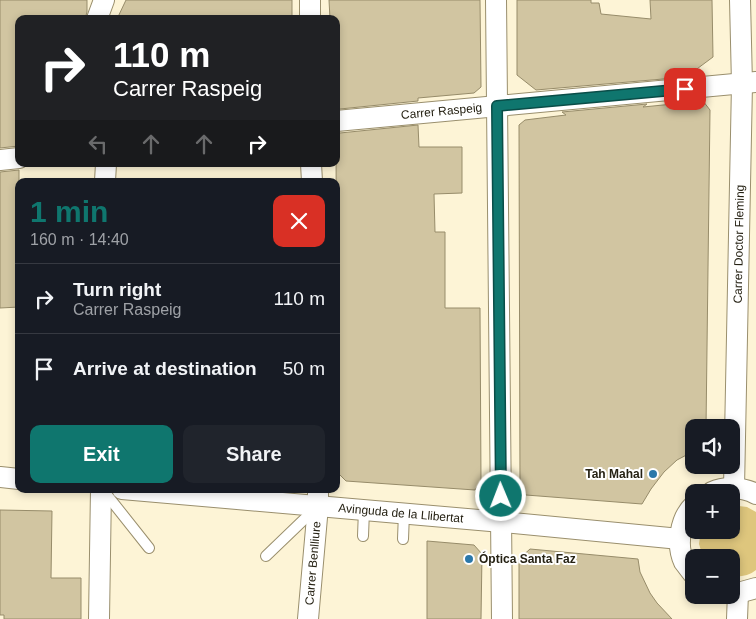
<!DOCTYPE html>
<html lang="en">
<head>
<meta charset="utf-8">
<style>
  body { margin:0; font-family:Arial,sans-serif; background:#20242c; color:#f1f3f6; height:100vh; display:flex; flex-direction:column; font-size:19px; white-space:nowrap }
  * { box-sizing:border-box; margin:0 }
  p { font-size:16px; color:#9ea1a6 }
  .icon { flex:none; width:28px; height:28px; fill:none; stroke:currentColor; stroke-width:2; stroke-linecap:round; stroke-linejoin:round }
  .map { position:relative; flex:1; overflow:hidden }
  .sheet { position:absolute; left:15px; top:178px; width:325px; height:315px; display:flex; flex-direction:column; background:#171b24; border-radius:10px; box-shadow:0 2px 8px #0003 }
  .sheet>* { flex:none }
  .guide { position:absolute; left:15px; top:15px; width:325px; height:152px; border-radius:10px; box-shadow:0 2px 8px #0003; background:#202124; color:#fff; overflow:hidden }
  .fabs { position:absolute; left:685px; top:419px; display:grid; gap:10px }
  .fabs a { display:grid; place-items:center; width:55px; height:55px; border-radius:10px; background:#171b24; box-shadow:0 2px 8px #0003; font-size:25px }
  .pin { position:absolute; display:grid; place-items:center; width:42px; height:42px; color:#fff; margin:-21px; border-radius:10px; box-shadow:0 2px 8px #0006 }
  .me { position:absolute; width:55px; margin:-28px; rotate:359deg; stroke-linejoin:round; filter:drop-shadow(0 0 4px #0008) }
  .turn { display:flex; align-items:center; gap:18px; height:105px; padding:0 15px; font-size:22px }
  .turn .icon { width:65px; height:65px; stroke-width:2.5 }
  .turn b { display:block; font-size:35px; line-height:42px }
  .lanes { display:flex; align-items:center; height:48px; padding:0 15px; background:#0003; justify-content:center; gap:25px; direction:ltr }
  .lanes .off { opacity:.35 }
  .round { display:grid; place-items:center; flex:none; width:52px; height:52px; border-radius:10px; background:#20242c }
  .head { display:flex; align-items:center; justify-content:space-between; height:85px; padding:0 15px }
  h1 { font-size:30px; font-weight:700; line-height:38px; color:#0f766e }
  .primary-button { display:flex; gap:10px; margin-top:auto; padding:10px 15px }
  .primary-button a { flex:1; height:58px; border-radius:10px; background:#0f766e; color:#fff; font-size:20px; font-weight:700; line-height:58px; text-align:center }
  .primary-button a+a { background:#20242c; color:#f1f3f6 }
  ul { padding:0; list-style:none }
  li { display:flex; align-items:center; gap:15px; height:70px; padding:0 15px; border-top:1px solid #363941 }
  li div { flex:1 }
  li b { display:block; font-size:19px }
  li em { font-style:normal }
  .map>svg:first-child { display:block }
  .green { fill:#dec67d }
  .building { fill:#d1c5a1; stroke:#978c6a }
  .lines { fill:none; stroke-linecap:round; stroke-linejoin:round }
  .service-casing { stroke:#9a8f6d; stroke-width:12 }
  .minor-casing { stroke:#9a8f6d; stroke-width:22 }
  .service { stroke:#fff; stroke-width:10 }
  .minor { stroke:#fff; stroke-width:20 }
  .route-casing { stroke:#0a4d48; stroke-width:12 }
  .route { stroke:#0f766e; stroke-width:9 }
  .poi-dot { fill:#2b78aa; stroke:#fff; stroke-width:2 }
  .labels { text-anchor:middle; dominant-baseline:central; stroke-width:4; stroke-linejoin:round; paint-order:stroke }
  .street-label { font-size:12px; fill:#262214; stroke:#fff }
  .poi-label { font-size:12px; font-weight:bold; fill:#262214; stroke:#fff; text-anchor:end }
</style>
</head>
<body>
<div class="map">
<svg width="756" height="619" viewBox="0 0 756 619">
  <rect width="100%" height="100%" fill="#fdf4d6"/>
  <path class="green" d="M731,505L747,507L756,512V570C749,576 740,577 731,576V558L703,557L699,544L701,530H731Z"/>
  <g class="building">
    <path d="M0,0H87V12L85,19H19V146L0,148Z"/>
    <path d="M126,0H292V19H117Z"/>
    <path d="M329,0H480L481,87L474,93L418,98V101L340,109L336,105V19H330Z"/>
    <path d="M517,0H591V3H599L601,14L651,19L650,0H712L713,57L686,77L536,90L517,75Z"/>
    <path d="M703,101L710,110L706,428H694V451L677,460L664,472L651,489L642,504L526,495L520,490L519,125L525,120L566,115L562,112L647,104L643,107Z"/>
    <path d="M418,125L419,147H462V193L434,194L435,232H445V308H480L481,481L475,490L346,481L337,472L336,137L340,133Z"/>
    <path d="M19,170V307L0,308V172Z"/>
    <path d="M0,510L52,511L51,578H81V619H4V615H0Z"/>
    <path d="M427,541L474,545L482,554L481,619H427Z"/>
    <path d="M530,549L638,559L640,572L650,593L657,603L672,619H519V559Z"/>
  </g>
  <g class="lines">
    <defs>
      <g id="service">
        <path d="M103,490L149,548"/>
        <path d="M363,536L364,510"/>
        <path d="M403,539L404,513"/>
        <path d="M266,556L316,508"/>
      </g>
      <g id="minor">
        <path d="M310,0V19"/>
        <path d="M496,0L502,619"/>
        <path d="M97,19L104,0"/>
        <path id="s1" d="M336,121L756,82"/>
        <path d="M0,160L19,158"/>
        <path d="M311,164L312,181"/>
        <path d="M105,181L106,164"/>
        <path d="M0,477L19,479"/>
        <path id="s2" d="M734,488L742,84L740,0"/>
        <path id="s3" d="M122,489L502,522L680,539"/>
        <path d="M712,492C725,486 743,487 756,494"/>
        <path d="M694,505C680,518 676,545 684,562C687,566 691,571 694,575"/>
        <path d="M731,592L738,593L756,588"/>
        <path d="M99,619L101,489"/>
        <path id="s4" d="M308,619L318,506V489"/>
        <path d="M737,619L738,593"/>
      </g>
    </defs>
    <use href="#service" class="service-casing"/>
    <use href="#minor" class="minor-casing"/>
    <use href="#service" class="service"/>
    <use href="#minor" class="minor"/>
  </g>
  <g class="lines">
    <defs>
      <path id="route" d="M501,496L497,106L685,89"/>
    </defs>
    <use href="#route" class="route-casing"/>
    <use href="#route" class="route"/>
  </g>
  <g class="poi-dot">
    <circle cx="653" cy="474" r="5"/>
    <circle cx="469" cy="559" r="5"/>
  </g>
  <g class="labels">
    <g class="street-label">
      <text stroke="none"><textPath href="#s1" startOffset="106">Carrer Raspeig</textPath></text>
      <text stroke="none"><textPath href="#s2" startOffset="244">Carrer Doctor Fleming</textPath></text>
      <text stroke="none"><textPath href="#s3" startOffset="280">Avinguda de la Llibertat</textPath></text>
      <text stroke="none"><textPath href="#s4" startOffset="56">Carrer Benlliure</textPath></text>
    </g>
    <g class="poi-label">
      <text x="643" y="474">Tah Mahal</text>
      <text x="479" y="559" text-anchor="start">Óptica Santa Faz</text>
    </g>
  </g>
</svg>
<div class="fabs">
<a><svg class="icon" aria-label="sound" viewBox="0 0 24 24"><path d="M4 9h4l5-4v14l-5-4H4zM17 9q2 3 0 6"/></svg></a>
<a>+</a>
<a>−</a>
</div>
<div class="pin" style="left:685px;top:89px;background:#d93025"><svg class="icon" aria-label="arrive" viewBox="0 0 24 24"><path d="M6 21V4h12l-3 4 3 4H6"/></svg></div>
<svg class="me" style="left:501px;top:496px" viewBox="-20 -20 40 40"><circle r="17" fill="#0f766e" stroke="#fff" stroke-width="3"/><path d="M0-11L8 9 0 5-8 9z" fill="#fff"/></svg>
<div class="guide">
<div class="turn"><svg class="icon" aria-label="right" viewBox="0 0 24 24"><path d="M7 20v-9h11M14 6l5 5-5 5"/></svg><div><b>110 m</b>Carrer Raspeig</div></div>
<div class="lanes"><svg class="icon off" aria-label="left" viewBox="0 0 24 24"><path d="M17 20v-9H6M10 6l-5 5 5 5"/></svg><svg class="icon off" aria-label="ahead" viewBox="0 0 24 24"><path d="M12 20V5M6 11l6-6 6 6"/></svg><svg class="icon off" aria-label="ahead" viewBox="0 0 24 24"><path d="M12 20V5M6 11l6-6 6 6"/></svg><svg class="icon" aria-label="right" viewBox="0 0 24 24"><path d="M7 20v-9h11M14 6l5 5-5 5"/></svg></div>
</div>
<section class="sheet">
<div class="head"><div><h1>1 min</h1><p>160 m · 14:40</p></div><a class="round" style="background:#d93025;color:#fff"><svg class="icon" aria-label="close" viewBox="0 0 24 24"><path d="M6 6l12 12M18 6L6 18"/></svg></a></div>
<ul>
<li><svg class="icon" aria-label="right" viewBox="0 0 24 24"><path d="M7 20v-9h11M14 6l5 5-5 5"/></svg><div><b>Turn right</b><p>Carrer Raspeig</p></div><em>110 m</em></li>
<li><svg class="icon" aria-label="arrive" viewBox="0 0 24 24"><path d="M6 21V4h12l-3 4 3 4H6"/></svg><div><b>Arrive at destination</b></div><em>50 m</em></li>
</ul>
<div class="primary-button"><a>Exit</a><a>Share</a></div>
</section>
</div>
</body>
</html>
